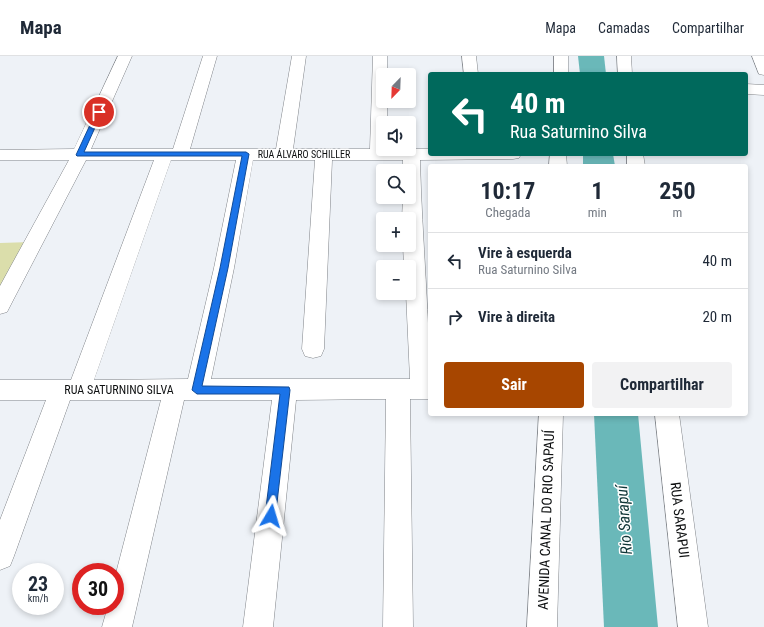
<!DOCTYPE html>
<html lang="pt">
<head>
<meta charset="utf-8">
<style>
  body { margin:0; font-family:"Roboto Condensed",sans-serif; background:#f2f2f3; color:#1f2937; height:100vh; display:flex; flex-direction:column; font-size:15px; white-space:nowrap }
  * { box-sizing:border-box; margin:0 }
  p { font-size:13px; color:#747a83 }
  .icon { flex:none; width:22px; height:22px; fill:none; stroke:currentColor; stroke-width:2; stroke-linecap:round; stroke-linejoin:round }
  .map { position:relative; flex:1; overflow:hidden }
  .side { position:absolute; left:428px; top:108px; width:320px; height:252px; display:flex; flex-direction:column; background:#fff; border-radius:4px; box-shadow:0 2px 6px #0003 }
  .side>* { flex:none }
  .hud { position:absolute; left:428px; top:16px; width:320px; height:84px; border-radius:4px; box-shadow:0 2px 6px #0003; background:#00695c; color:#fff; overflow:hidden }
  .needle { width:26px; rotate:203deg }
  .controls { position:absolute; left:376px; top:12px; display:grid; gap:8px }
  .controls a { display:grid; place-items:center; width:40px; height:40px; border-radius:4px; background:#fff; box-shadow:0 2px 6px #0003; font-size:20px }
  .speed { position:absolute; left:12px; top:507px; display:flex; gap:8px; font-size:20px; font-weight:700; text-align:center }
  .speed>* { display:grid; place-content:center; width:52px; height:52px; border-radius:50%; background:#fff; box-shadow:0 2px 6px #0003; line-height:1 }
  .speed small { font-size:10px; font-weight:400 }
  .speed .limit { border:6px solid #d22; background:#fff; color:#111 }
  .pin { position:absolute; display:grid; place-items:center; width:34px; height:34px; color:#fff; margin:-17px; border:2px solid #fff; border-radius:50%; box-shadow:0 1px 4px #0007 }
  .me { position:absolute; width:44px; margin:-22px; rotate:7deg; stroke-linejoin:round; filter:drop-shadow(0 0 3px #0008) }
  .turn { display:flex; align-items:center; gap:14px; height:84px; padding:0 16px; font-size:18px }
  .turn .icon { width:52px; height:52px; stroke-width:2.5 }
  .turn b { display:block; font-size:28px; line-height:34px }
  .eta { display:flex; justify-content:space-evenly; align-items:center; height:68px; text-align:center }
  .eta b { font-size:24px; font-weight:700; line-height:28px }
  .primary-button { display:flex; gap:8px; margin-top:auto; padding:8px 16px }
  .primary-button a { flex:1; height:46px; border-radius:4px; background:#a74600; color:#fff; font-size:16px; font-weight:700; line-height:46px; text-align:center }
  .primary-button a+a { background:#f2f2f3; color:#1f2937 }
  ul { padding:0; list-style:none }
  li { display:flex; align-items:center; gap:12px; height:56px; padding:0 16px; border-top:1px solid #e0e1e3 }
  li div { flex:1 }
  li b { display:block; font-size:15px }
  li em { font-style:normal }
  header { display:flex; align-items:center; gap:24px; box-sizing:border-box; height:56px; padding:0 20px; background:#fff; border-bottom:1px solid #e0e1e3 }
  header strong { font-size:19px }
  nav { display:flex; gap:22px; margin-inline-start:auto; font-size:14px }
  .map>svg:first-child { display:block }
  .green { fill:#dbdeab }
  .lines { fill:none; stroke-linecap:round; stroke-linejoin:round }
  .river { fill:#6ab8b9; fill-rule:evenodd }
  .street-casing { stroke:#808489; stroke-width:1 }
  .secondary-casing { stroke:#808489; stroke-width:1 }
  .street { fill:#fff; fill-rule:evenodd }
  .secondary { fill:#fff; fill-rule:evenodd }
  .route { fill:#1a73e8; stroke:#114b97 }
  .labels { text-anchor:middle; dominant-baseline:central; stroke-width:3; stroke-linejoin:round; paint-order:stroke }
  .far-street-label { font-size:10px; fill:#0e1011; stroke:#fff }
  .street-label { font-size:12px; fill:#0e1011; stroke:#fff }
  .near-street-label { font-size:14px; fill:#0e1011; stroke:#fff }
  .near-water-label { font-size:16px; font-style:italic; fill:#0e3536; stroke:#fff }
</style>
</head>
<body>
<header>
<strong>Mapa</strong>
<nav><a>Mapa</a><a>Camadas</a><a>Compartilhar</a></nav>
</header>
<div class="map">
<svg width="764" height="571" viewBox="0 0 764 571">
  <rect width="100%" height="100%" fill="#eef2f7"/>
  <path class="green" d="M31,186L0,247V187Z"/>
  <g class="lines">
    <g class="river">
      <path d="M578,0H604L606,18H580Z"/>
      <path d="M583,98H613L615,110H583Z"/>
      <path d="M594,358H638L658,571H604Z"/>
    </g>
    <defs>
      <g id="street">
        <path d="M118,0H132L91,93H173L203,0H217L190,93H276L292,0H306L293,93H370L373,0H387V19H383V45H387V67H383V93H430V98H521L519,102L513,103L420,104C422,184 430,263 430,343H410L413,571H383L386,343L296,344L273,571H243L272,344H184L132,571H102L108,550H115V521L161,344H70L14,500L10,510L0,514V464L46,344H0V324H71L154,104H86L7,256L0,258V230L69,104H0V94L74,93ZM171,104H236L214,212L188,323L94,324ZM253,104H315L302,293L305,300L313,302L321,300L324,293L332,104H403V115H409V141H403L402,163H409V189H403L404,211H409V237H406L410,323H211L234,212Z"/>
        <path d="M462,0H476L478,18H464Z"/>
        <path d="M617,0H631L632,18H618Z"/>
        <path d="M752,0H764V19L759,18Z"/>
        <path d="M746,28L764,29V39L746,38Z"/>
        <path d="M627,98H643L645,110H627Z"/>
        <path d="M655,358H679L708,571H678Z"/>
      </g>
      <g id="secondary">
        <rect x="554" y="0" width="14" height="18"/>
        <path d="M550,98H566L567,110H549Z"/>
        <path d="M539,358H563L557,571H527Z"/>
      </g>
    </defs>
    <use href="#street" class="street-casing"/>
    <use href="#secondary" class="secondary-casing"/>
    <use href="#street" class="street"/>
    <use href="#secondary" class="secondary"/>
  </g>
  <path class="route" d="M99,54L102,56L84,96H246L249,98L228,212L202,330L289,331L290,334L275,464L271,466L267,464L265,460L280,338H197L192,334L220,212L242,100H77L76,99L96,56Z"/>
  <g class="labels">
    <g class="far-street-label">
      <text x="304" y="98">RUA ÁLVARO SCHILLER</text>
    </g>
    <g class="street-label">
      <text x="119" y="334">RUA SATURNINO SILVA</text>
    </g>
    <g class="near-street-label">
      <text transform="translate(546 464) rotate(-88)">AVENIDA CANAL DO RIO SAPAUÍ</text>
      <text transform="translate(680 464) rotate(83)">RUA SARAPUI</text>
    </g>
    <g class="near-water-label">
      <text transform="translate(624 464) rotate(-94)">Rio Sarapuí</text>
    </g>
  </g>
</svg>
<div class="controls">
<a><svg class="needle" viewBox="-14 -14 28 28"><path d="M0-13l5 13h-10z" fill="#e53935"/><path d="M0 13l5-13h-10z" fill="#747a83"/></svg></a>
<a><svg class="icon" aria-label="sound" viewBox="0 0 24 24"><path d="M4 9h4l5-4v14l-5-4H4zM17 9q2 3 0 6"/></svg></a>
<a><svg class="icon" aria-label="search" viewBox="0 0 24 24"><circle cx="10" cy="10" r="6"/><path d="M15 15l6 6"/></svg></a>
<a>+</a>
<a>−</a>
</div>
<div class="speed"><div>23<small>km/h</small></div><div class="limit">30</div></div>
<div class="pin" style="left:99px;top:56px;background:#d93025"><svg class="icon" aria-label="arrive" viewBox="0 0 24 24"><path d="M6 21V4h12l-3 4 3 4H6"/></svg></div>
<svg class="me" style="left:271px;top:460px" viewBox="-20 -20 40 40"><path d="M0-17L14 15 0 8-14 15z" fill="#1a73e8" stroke="#fff" stroke-width="4"/></svg>
<div class="hud">
<div class="turn"><svg class="icon" aria-label="left" viewBox="0 0 24 24"><path d="M17 20v-9H6M10 6l-5 5 5 5"/></svg><div><b>40 m</b>Rua Saturnino Silva</div></div>
</div>
<section class="side">
<div class="eta">
<div><b>10:17</b><p>Chegada</p></div>
<div><b>1</b><p>min</p></div>
<div><b>250</b><p>m</p></div>
</div>
<ul>
<li><svg class="icon" aria-label="left" viewBox="0 0 24 24"><path d="M17 20v-9H6M10 6l-5 5 5 5"/></svg><div><b>Vire à esquerda</b><p>Rua Saturnino Silva</p></div><em>40 m</em></li>
<li><svg class="icon" aria-label="right" viewBox="0 0 24 24"><path d="M7 20v-9h11M14 6l5 5-5 5"/></svg><div><b>Vire à direita</b></div><em>20 m</em></li>
</ul>
<div class="primary-button"><a>Sair</a><a>Compartilhar</a></div>
</section>
</div>
</body>
</html>
